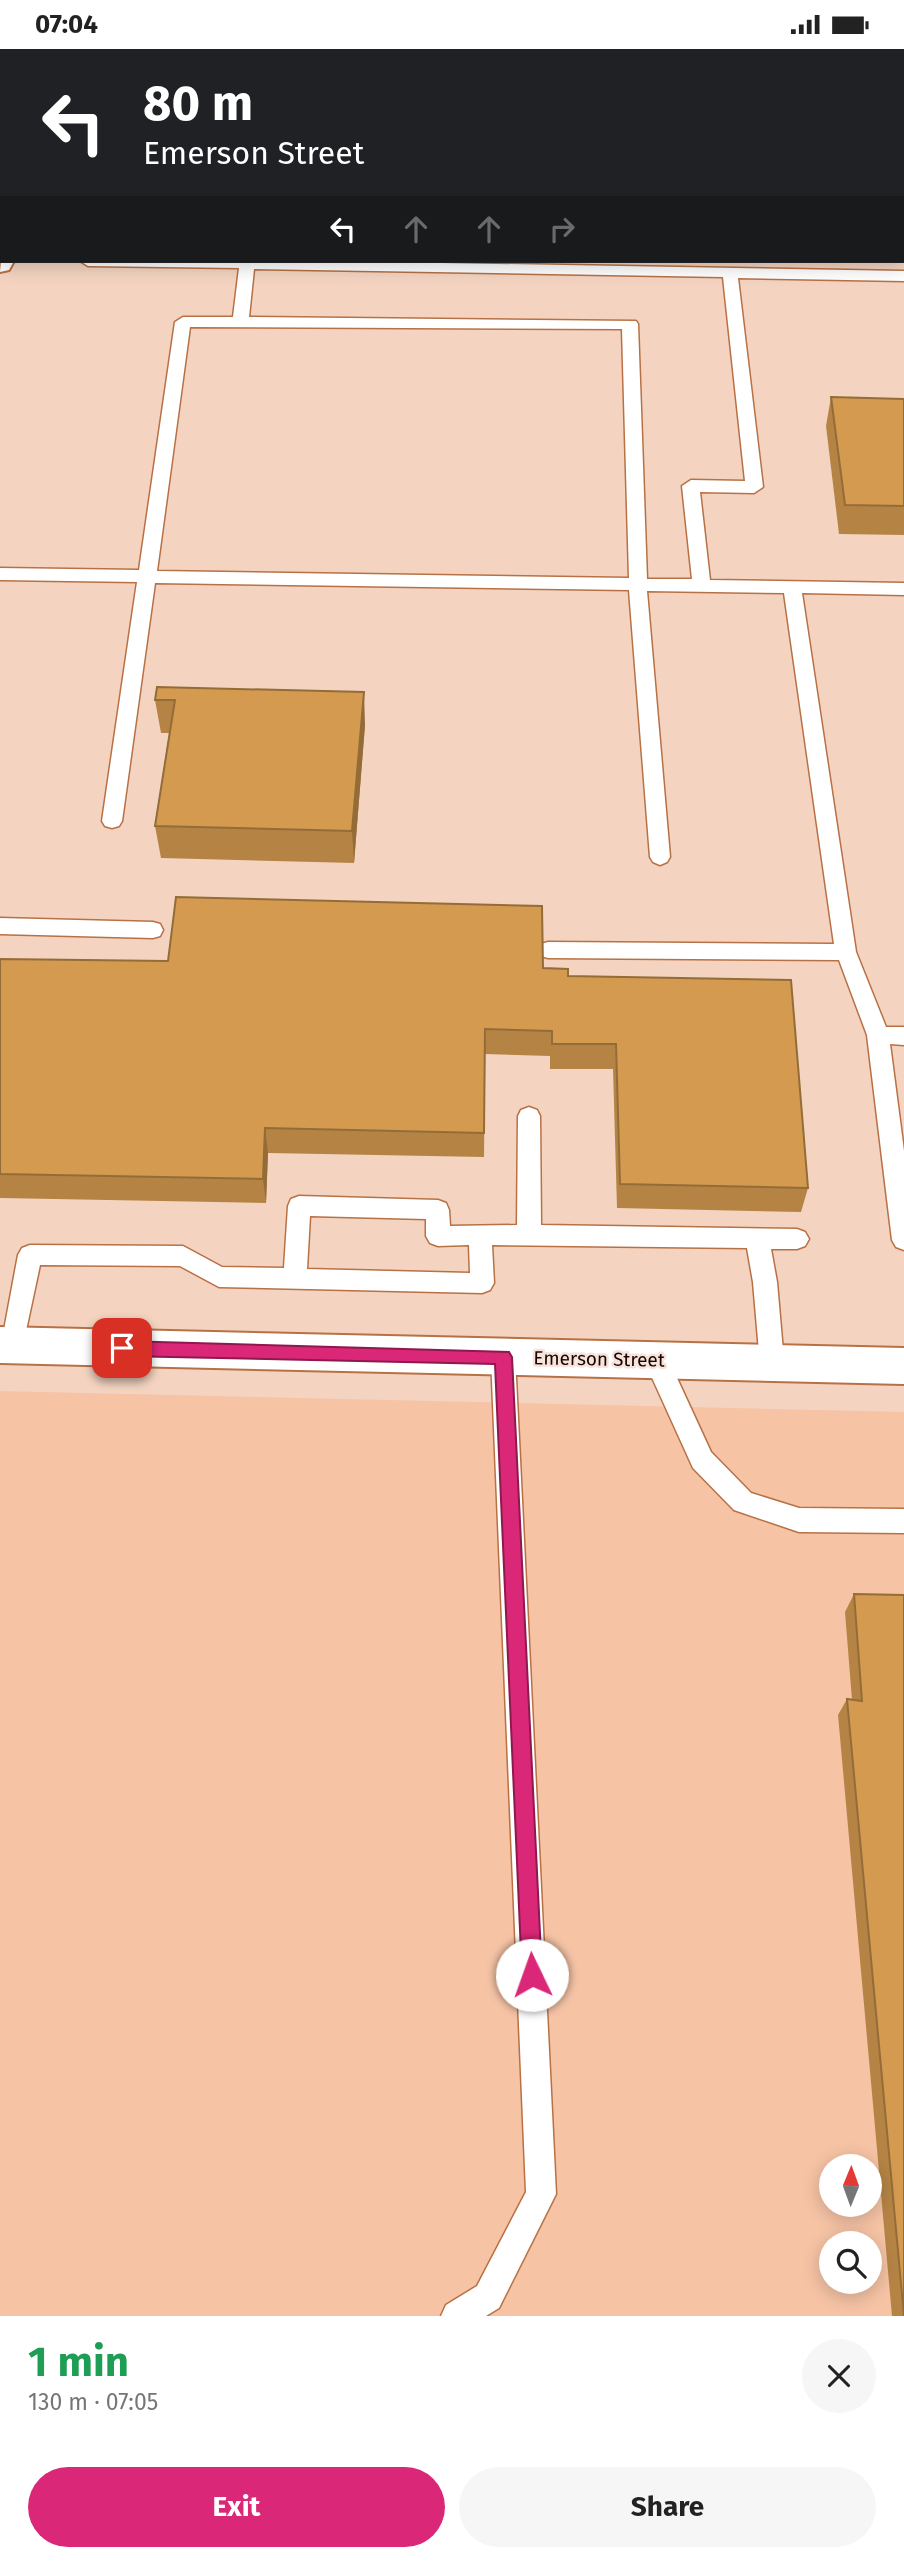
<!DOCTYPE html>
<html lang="en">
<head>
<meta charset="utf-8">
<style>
  body { margin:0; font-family:"Fira Sans",sans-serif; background:#f6f6f6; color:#222; height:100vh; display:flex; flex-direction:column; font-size:26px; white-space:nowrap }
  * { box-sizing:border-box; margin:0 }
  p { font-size:23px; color:#767676 }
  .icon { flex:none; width:38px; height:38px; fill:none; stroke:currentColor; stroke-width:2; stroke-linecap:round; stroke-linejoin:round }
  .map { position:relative; height:2267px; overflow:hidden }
  .drawer { display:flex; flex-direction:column; background:#fff; flex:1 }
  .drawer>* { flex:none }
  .banner { position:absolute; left:0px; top:0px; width:905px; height:214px; box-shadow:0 4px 18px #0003; background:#202124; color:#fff; overflow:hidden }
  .needle { width:46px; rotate:1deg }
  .controls { position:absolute; left:819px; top:2105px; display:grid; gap:14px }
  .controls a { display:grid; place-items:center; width:63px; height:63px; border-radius:50%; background:#fff; box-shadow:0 4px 18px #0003; font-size:35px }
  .pin { position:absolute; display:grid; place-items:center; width:60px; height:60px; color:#fff; margin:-30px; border-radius:14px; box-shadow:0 4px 10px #0006 }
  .me { position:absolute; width:77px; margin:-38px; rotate:357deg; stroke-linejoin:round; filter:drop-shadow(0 0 5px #0008) }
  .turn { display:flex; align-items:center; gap:24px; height:147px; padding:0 28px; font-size:32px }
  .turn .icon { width:91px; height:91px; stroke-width:2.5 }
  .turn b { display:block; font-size:49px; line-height:60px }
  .lanes { display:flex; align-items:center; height:66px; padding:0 28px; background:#0003; justify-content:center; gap:35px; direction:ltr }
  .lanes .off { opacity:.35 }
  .round { display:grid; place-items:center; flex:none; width:74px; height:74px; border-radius:37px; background:#f6f6f6 }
  .overview { display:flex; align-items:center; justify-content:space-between; height:119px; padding:0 28px }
  h1 { font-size:42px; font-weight:700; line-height:52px; color:#1e9e55 }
  .primary-button { display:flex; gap:14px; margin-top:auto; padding:14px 28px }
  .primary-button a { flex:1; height:80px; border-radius:42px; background:#db2777; color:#fff; font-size:28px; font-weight:700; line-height:80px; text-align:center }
  .primary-button a+a { background:#f6f6f6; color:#222 }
  .status { display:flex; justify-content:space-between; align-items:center; height:49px; padding:0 35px; background:#fff; direction:ltr }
  .status svg { height:19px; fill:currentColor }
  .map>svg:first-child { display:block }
  .built { fill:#f6c3a5; fill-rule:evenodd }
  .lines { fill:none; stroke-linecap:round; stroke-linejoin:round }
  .lane-casing { stroke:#b87144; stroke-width:3 }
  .secondary-casing { stroke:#b87144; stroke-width:4 }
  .lane { fill:#fff; fill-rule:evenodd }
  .secondary { fill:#fff; fill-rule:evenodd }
  .wall { fill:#b58445 }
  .shaded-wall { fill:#946c38 }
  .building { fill:#d39a50; stroke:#946c38; stroke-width:2 }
  .route { fill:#db2777; stroke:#8e194d; stroke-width:2 }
  .labels { text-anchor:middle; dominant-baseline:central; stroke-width:5; stroke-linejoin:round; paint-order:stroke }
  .street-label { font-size:19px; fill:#1c0300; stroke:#f5e4db }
</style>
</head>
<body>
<div class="status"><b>07:04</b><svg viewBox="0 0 49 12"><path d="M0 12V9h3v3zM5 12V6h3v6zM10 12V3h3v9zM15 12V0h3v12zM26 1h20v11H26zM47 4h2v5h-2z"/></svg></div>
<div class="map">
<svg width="904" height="2267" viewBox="0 0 904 2267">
  <rect width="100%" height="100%" fill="#f4d4c1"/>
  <path class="built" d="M0,1342L904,1363V2267H0ZM831,2118H870V2156H831ZM831,2194H870V2233H831Z"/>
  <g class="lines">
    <defs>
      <g id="lane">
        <rect x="368" y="0" width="14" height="2"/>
        <rect x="0" y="77" width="2" height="8"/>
        <path d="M80,212H329L904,222V232L738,229L763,438L754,444L700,443L710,531L904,534V546L802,544L856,903L886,978H904V996L890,995L904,1102V1201L896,1198L892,1191L867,986L839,911L548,909L541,907L538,901L541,895L548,893L834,895L784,544L647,542L670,808L667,813L660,816L653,813L650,808L629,541L155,534L122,772L119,777L112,779L105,777L102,772L137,533L0,531V519L139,521L175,273L183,268H233L239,219L88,217ZM254,220L723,228L745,432L691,431L682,437L692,530H647L638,275L636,272L249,268ZM190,278L622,280L629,529L157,522Z"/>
        <path d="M0,869L153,873L160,875L163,881L160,887L153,889L0,885Z"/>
        <path d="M529,1058L537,1061L540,1067L541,1176L797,1180L805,1183L809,1190L805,1197L797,1200H771L777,1233L784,1314L781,1322L772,1325L763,1322L760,1314L753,1233L747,1199L492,1196L494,1234L490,1241L482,1244L219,1238L180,1217L40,1216L21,1305L13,1308L5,1305L1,1297L18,1206L22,1199L30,1196L183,1197L222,1218L284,1219L288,1157L291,1150L299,1147L438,1151L446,1154L449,1161L450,1177L517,1176L518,1067L521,1061ZM310,1167L426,1170V1187L430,1194L438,1197L469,1196L470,1224L307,1220Z"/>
        <path d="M503,1297L512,1300L515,1308L556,2145L499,2259L486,2267H441L446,2256L477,2237L526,2143L491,1308L494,1300Z"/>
        <path d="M656,1300L665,1303L711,1403L751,1444L799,1459L904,1460V1484L799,1483L734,1461L693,1419L644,1311L647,1303Z"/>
      </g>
      <g id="secondary">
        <rect x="47" y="0" width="24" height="2"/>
        <path d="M2,201V212H14L9,221L0,223Z"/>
        <path d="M0,1278L904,1299V1335L0,1314Z"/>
      </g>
    </defs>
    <use href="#lane" class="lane-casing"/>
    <use href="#secondary" class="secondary-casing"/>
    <use href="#lane" class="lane"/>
    <use href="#secondary" class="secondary"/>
  </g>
  <g class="wall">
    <path d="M904,0V171H903V2Z"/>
    <path d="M831,348L904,350V486L839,485L826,377Z"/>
    <path d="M157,638L365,676L354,814L161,809L155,777L169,684H161L155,651Z"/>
    <path d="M0,910L543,919L568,927L808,1139L801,1163L617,1159L613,1020H550V1007L485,1005L484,1108L268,1104L266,1154L0,1149Z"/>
    <path d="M854,1545L904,1546V2267H892L838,1666L847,1650L852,1651L845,1563Z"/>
  </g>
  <g class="shaded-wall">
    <path d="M364,643L365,676L354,814L352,782Z"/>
    <path d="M265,1079L268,1104L266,1154L263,1130Z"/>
  </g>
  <g class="building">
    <path d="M430,0H904V142H903V2H429Z"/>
    <path d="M831,348L904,350V457L845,456Z"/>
    <path d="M157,638L364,643L352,782L155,777L175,651H155Z"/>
    <path d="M176,848L542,857L543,919L568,920V927L791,931L808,1139L620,1135L616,995H552V982L485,980L484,1084L265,1079L263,1130L0,1125V910L168,912Z"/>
    <path d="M854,1545L904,1546V2267L847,1650L862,1652Z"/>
  </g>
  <path class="route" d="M122,1292L509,1303L512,1308L542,1926L539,1933L532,1936L525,1933L522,1926L495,1315L122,1307L116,1304L113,1299L116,1294Z"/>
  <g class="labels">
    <g class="street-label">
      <text transform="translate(599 1310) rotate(1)">Emerson Street</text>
    </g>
  </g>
</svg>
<div class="controls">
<a><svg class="needle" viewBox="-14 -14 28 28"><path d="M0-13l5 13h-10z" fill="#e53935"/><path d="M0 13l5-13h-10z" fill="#767676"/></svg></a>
<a><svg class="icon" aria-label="search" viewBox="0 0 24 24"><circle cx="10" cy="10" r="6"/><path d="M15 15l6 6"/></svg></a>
</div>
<div class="pin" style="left:122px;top:1299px;background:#d93025"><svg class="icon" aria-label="arrive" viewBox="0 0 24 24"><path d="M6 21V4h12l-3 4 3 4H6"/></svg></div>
<svg class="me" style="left:532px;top:1926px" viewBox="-20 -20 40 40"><circle r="19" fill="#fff"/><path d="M0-13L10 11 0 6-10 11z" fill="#db2777"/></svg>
<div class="banner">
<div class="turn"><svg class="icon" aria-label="left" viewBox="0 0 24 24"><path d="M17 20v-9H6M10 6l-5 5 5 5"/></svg><div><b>80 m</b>Emerson Street</div></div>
<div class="lanes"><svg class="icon" aria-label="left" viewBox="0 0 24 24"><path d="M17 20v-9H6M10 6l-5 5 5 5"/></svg><svg class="icon off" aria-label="ahead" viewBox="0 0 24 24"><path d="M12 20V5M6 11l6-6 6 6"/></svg><svg class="icon off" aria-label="ahead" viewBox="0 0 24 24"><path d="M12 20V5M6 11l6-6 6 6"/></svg><svg class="icon off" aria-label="right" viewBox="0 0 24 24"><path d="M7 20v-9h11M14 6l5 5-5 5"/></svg></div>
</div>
</div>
<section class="drawer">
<div class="overview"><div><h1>1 min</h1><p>130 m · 07:05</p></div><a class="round"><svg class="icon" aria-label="close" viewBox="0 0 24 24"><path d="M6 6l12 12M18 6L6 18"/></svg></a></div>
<div class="primary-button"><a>Exit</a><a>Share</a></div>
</section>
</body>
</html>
